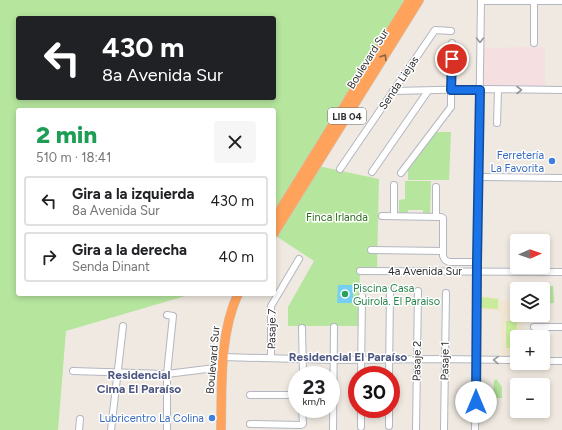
<!DOCTYPE html>
<html lang="es">
<head>
<meta charset="utf-8">
<style>
  body { margin:0; font-family:Figtree,sans-serif; background:#f6f6f6; color:#202124; height:100vh; display:flex; flex-direction:column; font-size:15px; white-space:nowrap }
  * { box-sizing:border-box; margin:0 }
  p { font-size:13px; color:#757577 }
  .icon { flex:none; width:22px; height:22px; fill:none; stroke:currentColor; stroke-width:2; stroke-linecap:round; stroke-linejoin:round }
  .map { position:relative; flex:1; overflow:hidden }
  .details { position:absolute; left:16px; top:108px; width:260px; height:188px; display:flex; flex-direction:column; background:#fff; border-radius:4px; box-shadow:0 2px 6px #0003 }
  .details>* { flex:none }
  .top-card { position:absolute; left:16px; top:16px; width:260px; height:84px; border-radius:4px; box-shadow:0 2px 6px #0003; background:#202124; color:#fff; overflow:hidden }
  .needle { width:26px; rotate:88deg }
  .buttons { position:absolute; left:510px; top:234px; display:grid; gap:8px }
  .buttons a { display:grid; place-items:center; width:40px; height:40px; border-radius:4px; background:#fff; box-shadow:0 2px 6px #0003; font-size:20px }
  .speed { position:absolute; left:288px; top:366px; display:flex; gap:8px; font-size:20px; font-weight:700; text-align:center }
  .speed>* { display:grid; place-content:center; width:52px; height:52px; border-radius:50%; background:#fff; box-shadow:0 2px 6px #0003; line-height:1 }
  .speed small { font-size:10px; font-weight:400 }
  .speed .limit { border:6px solid #d22; background:#fff; color:#111 }
  .pin { position:absolute; display:grid; place-items:center; width:34px; height:34px; color:#fff; margin:-17px; border:2px solid #fff; border-radius:50%; box-shadow:0 1px 4px #0007 }
  .me { position:absolute; width:44px; margin:-22px; rotate:0deg; stroke-linejoin:round; filter:drop-shadow(0 0 3px #0008) }
  .turn { display:flex; align-items:center; gap:14px; height:84px; padding:0 20px; font-size:18px }
  .turn .icon { width:52px; height:52px; stroke-width:2.5 }
  .turn b { display:block; font-size:28px; line-height:34px }
  .round { display:grid; place-items:center; flex:none; width:42px; height:42px; border-radius:4px; background:#f6f6f6 }
  .headline { display:flex; align-items:center; justify-content:space-between; height:68px; padding:0 20px }
  h1 { font-size:24px; font-weight:800; line-height:30px; color:#1e9e55 }
  ul { padding:0; list-style:none }
  li { display:flex; align-items:center; gap:12px; height:50px; margin:0 8px 6px; padding:0 12px; border:2px solid #e0e0e0; border-radius:4px }
  li div { flex:1 }
  li b { display:block; font-size:15px }
  li em { font-style:normal }
  .map>svg:first-child { display:block }
  .education { fill:#f0e6d1 }
  .medical { fill:#f5dfe0 }
  .green { fill:#b6e59e; fill-rule:evenodd }
  .pitch { fill:#c9ec9a }
  .water { fill:#75cff0 }
  .lines { fill:none; stroke-linecap:round; stroke-linejoin:round }
  .minor-casing { stroke:#b4b7c1; stroke-width:8 }
  .highway-casing { stroke:#c9c9c9; stroke-width:10 }
  .minor { stroke:#fff; stroke-width:6 }
  .highway { stroke:#ffa35c; stroke-width:9 }
  .oneway { stroke:#969696 }
  .oneway2 { stroke:#8c6343 }
  .route-casing { stroke:#114b97; stroke-width:10 }
  .route { stroke:#1a73e8; stroke-width:7 }
  .shop-dot { fill:#3f7fe0; stroke:#fff; stroke-width:1.5 }
  .leisure-dot { fill:#2e9e5b; stroke:#fff; stroke-width:1.5 }
  .labels { text-anchor:middle; dominant-baseline:central; stroke-width:3; stroke-linejoin:round; paint-order:stroke }
  .shield { fill:#fff; stroke:#6d6d6d; stroke-width:1 }
  .shield-label { font-size:10px; font-weight:bold; fill:#2e2e2e }
  .street-label { font-size:11px; fill:#2e2e2e; stroke:#fff }
  .shop-label { font-size:11px; fill:#366cbe; stroke:#fff; text-anchor:end }
  .park-label { font-size:11px; fill:#2c6e1b; stroke:#fff }
  .leisure-label { font-size:11px; fill:#27864d; stroke:#fff; text-anchor:start }
  .neighbourhood-label { font-size:12px; font-weight:bold; fill:#4d5680; stroke:#fff }
</style>
</head>
<body>
<div class="map">
<svg width="562" height="430" viewBox="0 0 562 430">
  <rect width="100%" height="100%" fill="#efe9e1"/>
  <path class="education" d="M479,295L499,298V301H517V315H524V337H517V360H501V313H499V311L479,309Z"/>
  <path class="medical" d="M545,47V90L484,88V48Z"/>
  <g class="green">
    <path d="M0,0H405L394,20L274,217V110H18V294H192L66,331L58,430H0ZM18,18H274V98H18Z"/>
    <path d="M432,132H451L449,180H408V167Z"/>
    <path d="M318,166L379,179L377,270L360,269L359,326H288V307L314,261L276,236Z"/>
    <path d="M405,181H431L430,216H423V210H408V216L399,215V200L405,199Z"/>
    <path d="M535,285L553,286L554,303L543,304V289H535Z"/>
    <path d="M496,379L502,387V398H493L494,381Z"/>
  </g>
  <g class="pitch">
    <path d="M480,297L498,299V309L480,308Z"/>
    <path d="M506,321H517L516,348H506Z"/>
  </g>
  <path class="water" d="M338,285H353V303H337Z"/>
  <g class="lines">
    <defs>
      <g id="minor">
        <path d="M481,1H562"/>
        <path d="M534,43V1"/>
        <path d="M393,91L480,89L562,90"/>
        <path d="M497,123L498,90"/>
        <path d="M340,169L435,30L451,31"/>
        <path d="M372,172L428,91"/>
        <path d="M401,173L451,107V90L452,43"/>
        <path d="M479,177L562,178"/>
        <path d="M382,216L441,217L443,218V256L445,260L449,262H477"/>
        <path d="M394,216V185"/>
        <path d="M436,217V187"/>
        <path d="M371,250L443,251"/>
        <path d="M360,271L562,272"/>
        <path d="M167,315L173,316L167,374V430"/>
        <path d="M534,327H562"/>
        <path d="M302,328L303,375"/>
        <path d="M223,357L334,360L445,359L517,360"/>
        <path d="M271,358V306L299,259"/>
        <path d="M543,361H562"/>
        <path d="M73,371L167,374L223,367"/>
        <path d="M361,375L362,296"/>
        <path d="M389,375L390,291"/>
        <path d="M250,395H297"/>
        <path d="M361,409V427"/>
        <path d="M250,424L301,425L303,424L302,409"/>
        <path d="M389,426V409"/>
        <path d="M79,430L80,419"/>
        <path d="M111,430L123,326"/>
        <path d="M333,430L334,327"/>
        <path d="M416,430L418,291"/>
        <path d="M444,430L446,293"/>
        <path d="M475,430L481,0"/>
      </g>
      <g id="highway">
        <path d="M274,220L410,0"/>
        <path d="M274,233L419,0"/>
        <path d="M221,430C222,386 219,335 238,294"/>
      </g>
    </defs>
    <use href="#minor" class="minor-casing"/>
    <use href="#highway" class="highway-casing"/>
    <use href="#minor" class="minor"/>
    <use href="#highway" class="highway"/>
  </g>
  <defs><path id="oneway-chevron" d="M-2-3.5L2.5 0L-2 3.5" fill="none" stroke-width="1.6" stroke-linecap="round" stroke-linejoin="round"/></defs>
  <g class="oneway">
    <use href="#oneway-chevron" transform="translate(480 40) rotate(90)"/>
    <use href="#oneway-chevron" transform="translate(519 90)"/>
    <use href="#oneway-chevron" transform="translate(496 360) rotate(-179)"/>
  </g>
  <use class="oneway2" href="#oneway-chevron" transform="translate(384 57) rotate(-58)"/>
  <g class="lines">
    <defs>
      <path id="route" d="M452,59L451,90H480L477,262L476,402"/>
    </defs>
    <use href="#route" class="route-casing"/>
    <use href="#route" class="route"/>
  </g>
  <g class="shop-dot">
    <circle cx="552" cy="161" r="4"/>
    <circle cx="212" cy="418" r="4"/>
  </g>
  <circle class="leisure-dot" cx="345" cy="294" r="4"/>
  <g class="labels">
    <rect class="shield" x="328" y="108" width="38" height="16" rx="3"/>
    <g class="shield-label">
      <text x="347" y="116">LIB 04</text>
    </g>
    <g class="street-label">
      <text transform="translate(368 59) rotate(-58)">Boulevard Sur</text>
      <text transform="translate(399 83) rotate(-56)">Senda Liejas</text>
      <text x="425" y="271">4a Avenida Sur</text>
      <text transform="translate(272 329) rotate(-89)">Pasaje 7</text>
      <text transform="translate(213 360) rotate(-85)">Boulevard Sur</text>
      <text transform="translate(417 361) rotate(-89)">Pasaje 2</text>
      <text transform="translate(445 361) rotate(-89)">Pasaje 1</text>
    </g>
    <g class="shop-label">
      <text x="544" y="155">Ferretería<tspan x="544" dy="13">La Favorita</tspan></text>
      <text x="204" y="418">Lubricentro La Colina</text>
    </g>
    <g class="park-label">
      <text x="337" y="217">Finca Irlanda</text>
    </g>
    <g class="leisure-label">
      <text x="353" y="288">Piscina Casa<tspan x="353" dy="13">Guirola. El Paraiso</tspan></text>
    </g>
    <g class="neighbourhood-label">
      <text x="348" y="357">Residencial El Paraíso</text>
      <text x="139" y="375">Residencial<tspan x="139" dy="14">Cima El Paraíso</tspan></text>
    </g>
  </g>
</svg>
<div class="buttons">
<a><svg class="needle" viewBox="-14 -14 28 28"><path d="M0-13l5 13h-10z" fill="#e53935"/><path d="M0 13l5-13h-10z" fill="#757577"/></svg></a>
<a><svg class="icon" aria-label="layers" viewBox="0 0 24 24"><path d="M12 4l9 5-9 5-9-5zM3 14l9 5 9-5"/></svg></a>
<a>+</a>
<a>−</a>
</div>
<div class="speed"><div>23<small>km/h</small></div><div class="limit">30</div></div>
<div class="pin" style="left:452px;top:59px;background:#d93025"><svg class="icon" aria-label="arrive" viewBox="0 0 24 24"><path d="M6 21V4h12l-3 4 3 4H6"/></svg></div>
<svg class="me" style="left:476px;top:402px" viewBox="-20 -20 40 40"><circle r="19" fill="#fff"/><path d="M0-13L10 11 0 6-10 11z" fill="#1a73e8"/></svg>
<div class="top-card">
<div class="turn"><svg class="icon" aria-label="left" viewBox="0 0 24 24"><path d="M17 20v-9H6M10 6l-5 5 5 5"/></svg><div><b>430 m</b>8a Avenida Sur</div></div>
</div>
<section class="details">
<div class="headline"><div><h1>2 min</h1><p>510 m · 18:41</p></div><a class="round"><svg class="icon" aria-label="close" viewBox="0 0 24 24"><path d="M6 6l12 12M18 6L6 18"/></svg></a></div>
<ul>
<li><svg class="icon" aria-label="left" viewBox="0 0 24 24"><path d="M17 20v-9H6M10 6l-5 5 5 5"/></svg><div><b>Gira a la izquierda</b><p>8a Avenida Sur</p></div><em>430 m</em></li>
<li><svg class="icon" aria-label="right" viewBox="0 0 24 24"><path d="M7 20v-9h11M14 6l5 5-5 5"/></svg><div><b>Gira a la derecha</b><p>Senda Dinant</p></div><em>40 m</em></li>
</ul>
</section>
</div>
</body>
</html>
